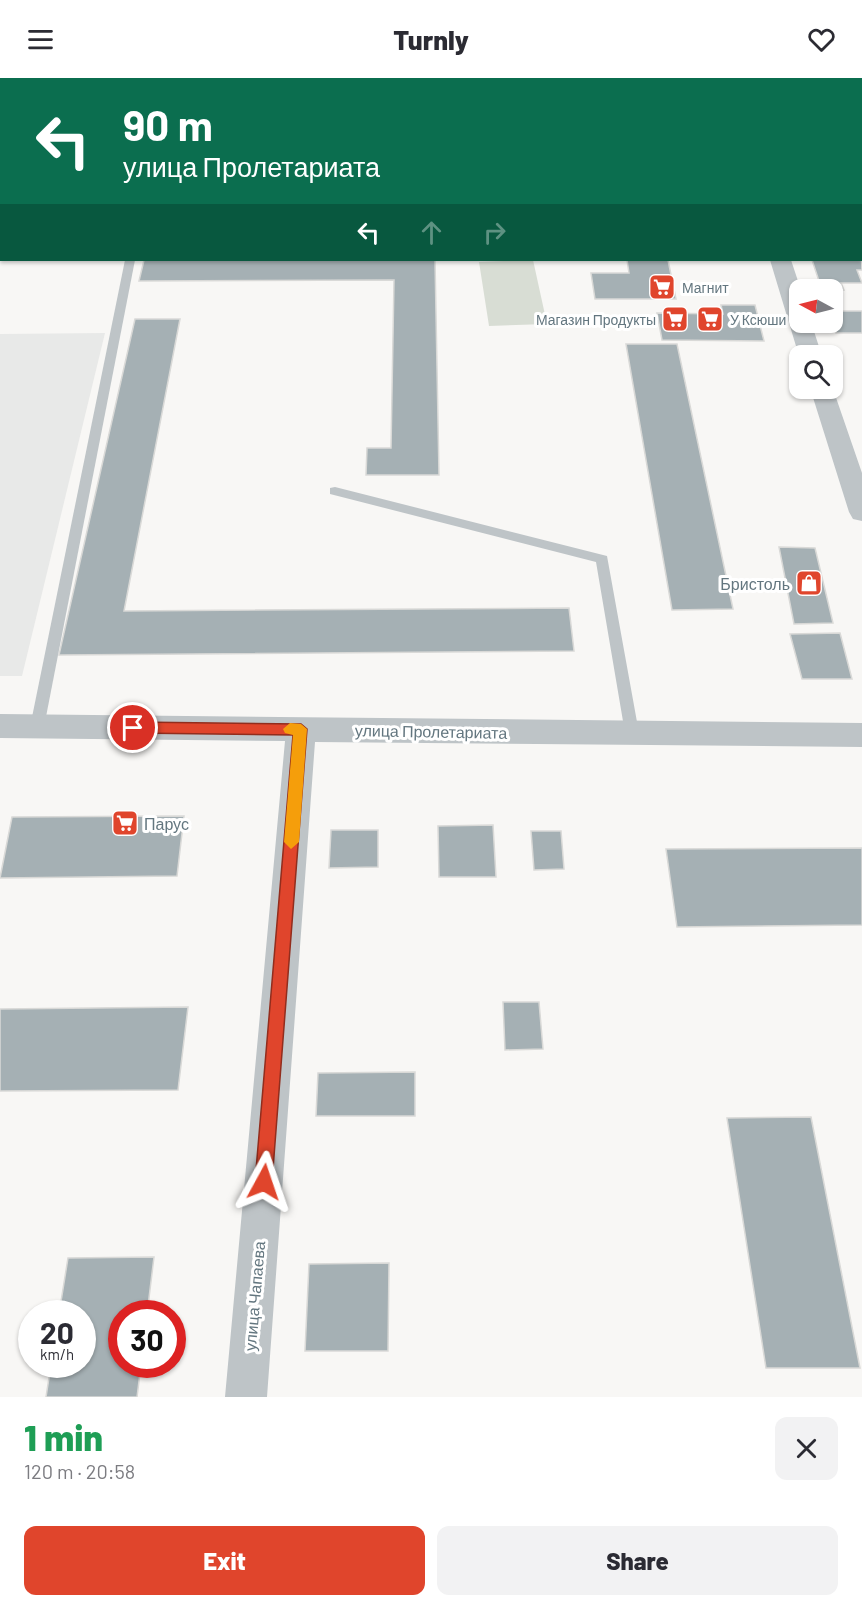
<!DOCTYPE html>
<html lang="en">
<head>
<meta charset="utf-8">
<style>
  body { margin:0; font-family:Barlow,sans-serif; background:#f2f2f3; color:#2b2b33; height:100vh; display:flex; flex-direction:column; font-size:22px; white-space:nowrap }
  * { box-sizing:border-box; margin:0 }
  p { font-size:20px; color:#7c7c81 }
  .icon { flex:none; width:33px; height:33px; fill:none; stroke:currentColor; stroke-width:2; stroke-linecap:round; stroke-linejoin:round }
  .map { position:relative; height:1319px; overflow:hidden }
  .drawer { display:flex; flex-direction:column; background:#fff; flex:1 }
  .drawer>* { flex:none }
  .hud { position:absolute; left:0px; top:0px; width:862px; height:183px; box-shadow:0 2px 4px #0004; background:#0b6e4f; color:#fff; overflow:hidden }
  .needle { width:39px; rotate:277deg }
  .controls { position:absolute; left:789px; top:201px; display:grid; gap:12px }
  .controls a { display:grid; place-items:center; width:54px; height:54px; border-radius:12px; background:#fff; box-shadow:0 2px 4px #0004; font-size:30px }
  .speed { position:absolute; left:18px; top:1222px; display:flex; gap:12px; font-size:30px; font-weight:700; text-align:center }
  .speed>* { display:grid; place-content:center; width:78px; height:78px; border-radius:50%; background:#fff; box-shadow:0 2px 4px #0004; line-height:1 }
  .speed small { font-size:15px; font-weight:400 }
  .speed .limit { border:9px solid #d22; background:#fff; color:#111 }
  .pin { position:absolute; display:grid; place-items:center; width:51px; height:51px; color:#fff; margin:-26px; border:3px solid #fff; border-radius:50%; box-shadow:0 2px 6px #0007 }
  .me { position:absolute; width:66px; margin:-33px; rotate:5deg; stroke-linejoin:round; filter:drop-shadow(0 0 4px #0008) }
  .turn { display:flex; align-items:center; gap:21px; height:126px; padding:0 24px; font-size:27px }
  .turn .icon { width:78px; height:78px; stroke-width:2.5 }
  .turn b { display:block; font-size:42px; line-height:51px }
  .lanes { display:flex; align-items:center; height:57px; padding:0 24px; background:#0003; justify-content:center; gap:30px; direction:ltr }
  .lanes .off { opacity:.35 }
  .round { display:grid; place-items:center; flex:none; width:63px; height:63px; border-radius:12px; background:#f2f2f3 }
  .summary { display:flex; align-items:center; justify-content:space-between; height:102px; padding:0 24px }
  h1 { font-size:36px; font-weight:800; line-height:45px; color:#1e9e55 }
  .primary-button { display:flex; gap:12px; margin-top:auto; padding:12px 24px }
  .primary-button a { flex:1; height:69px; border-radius:12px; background:#e0452c; color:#fff; font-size:24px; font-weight:800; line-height:69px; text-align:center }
  .primary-button a+a { background:#f2f2f3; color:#2b2b33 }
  header { display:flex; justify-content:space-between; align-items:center; height:78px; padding:0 24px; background:#fff; font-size:27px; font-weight:800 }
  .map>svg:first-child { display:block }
  .built { fill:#e8e9e8 }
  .green { fill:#d8ddd4 }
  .building { fill:#a5b0b4; stroke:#d9d9d7; stroke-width:1.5 }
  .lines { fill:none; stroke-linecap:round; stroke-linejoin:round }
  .secondary-casing { stroke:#b1b8bb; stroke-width:3 }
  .lane { fill:#bec4c7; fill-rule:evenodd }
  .street { fill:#bec4c7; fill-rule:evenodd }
  .secondary { fill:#fff; fill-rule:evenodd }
  .route { fill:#e0452c; stroke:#922d1d; stroke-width:1.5 }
  .slow { fill:#f59e0b }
  .labels { text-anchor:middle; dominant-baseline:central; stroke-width:6; stroke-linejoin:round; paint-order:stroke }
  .far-poi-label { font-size:14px; fill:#63767f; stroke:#fff; text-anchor:start }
  .poi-label { font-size:16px; fill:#63767f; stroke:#fff; text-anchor:end }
  .street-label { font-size:16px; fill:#63767f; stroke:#fff }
</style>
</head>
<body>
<header><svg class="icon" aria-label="menu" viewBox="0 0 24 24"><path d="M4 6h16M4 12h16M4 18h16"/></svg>Turnly<svg class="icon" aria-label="heart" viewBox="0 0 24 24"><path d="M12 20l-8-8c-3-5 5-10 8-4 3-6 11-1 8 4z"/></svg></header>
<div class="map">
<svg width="862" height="1319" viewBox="0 0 862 1319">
  <rect width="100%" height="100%" fill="#f8f7f5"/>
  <path class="built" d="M105,255L22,598H0V256Z"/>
  <path class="green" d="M533,182L547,246L489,248L479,184Z"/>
  <g class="building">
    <path d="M861,169L862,192H857L862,205H841L844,212H822L812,182H861Z"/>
    <path d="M144,182H435L439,397H366L367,370H391L394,202L139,203Z"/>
    <path d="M627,182H668L676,221H595L591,195H629Z"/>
    <path d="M721,227H755L764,263L662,262L657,235L723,236Z"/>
    <path d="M832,233H862V255H836Z"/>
    <path d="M135,241H180L124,533L569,530L574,573L59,577Z"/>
    <path d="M626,266H677L733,531L672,532Z"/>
    <path d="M779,469L815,470L833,545L794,546Z"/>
    <path d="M840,555L852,601H802L790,556Z"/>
    <path d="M184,738L177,798L0,800L12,739Z"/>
    <path d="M493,747L496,799H439L438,748Z"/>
    <path d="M331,752H378V789L329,790Z"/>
    <path d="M531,753H561L564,791L534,792Z"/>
    <path d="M862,770V847L677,849L666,771Z"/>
    <path d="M503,924H539L543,971L505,972Z"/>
    <path d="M188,929L178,1012L0,1013V931Z"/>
    <path d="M415,994V1038H316L318,995Z"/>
    <path d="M811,1039L860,1290H766L727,1040Z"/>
    <path d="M154,1179L147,1236H122V1287H141L137,1319H46L51,1287H82V1236H59L68,1180Z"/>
    <path d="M389,1185L388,1273H305L309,1186Z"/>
  </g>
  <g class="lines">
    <defs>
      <g id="secondary">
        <rect x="0" y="121" width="2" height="14"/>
        <rect x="861" y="138" width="1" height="14"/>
      </g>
    </defs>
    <use href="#secondary" class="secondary-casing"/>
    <g class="lane">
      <path d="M125,182H135L44,649L42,653H32L30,649Z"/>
      <path d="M335,409L607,478L639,655L637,659H627L625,655L596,484L330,416V410Z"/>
    </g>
    <g class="street">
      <rect x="338" y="0" width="18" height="2"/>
      <path d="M716,0H734L735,2H717Z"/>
      <path d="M770,182H791L801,212L800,244H811L822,278H799Z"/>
      <path d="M832,308L862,395V443L853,441L849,434L810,310H832Z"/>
      <path d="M0,636L862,645V669L315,664L267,1319H225L285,663L0,660Z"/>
    </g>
    <use href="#secondary" class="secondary"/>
  </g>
  <path class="route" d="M133,644L301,646L307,651L272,1104L270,1110L264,1113L257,1110L255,1104L293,657L133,655L126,650Z"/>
  <path class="slow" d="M290,645L301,646L307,651L299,764L291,771L284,764L293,657L285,655L283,651Z"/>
  <defs>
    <symbol id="supermarket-square" viewBox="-11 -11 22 22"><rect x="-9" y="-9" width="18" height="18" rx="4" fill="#e0452c" stroke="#fff"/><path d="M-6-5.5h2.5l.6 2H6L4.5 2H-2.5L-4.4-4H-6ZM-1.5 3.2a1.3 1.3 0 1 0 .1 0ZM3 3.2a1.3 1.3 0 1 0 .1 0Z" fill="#fff"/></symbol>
    <symbol id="shop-square" viewBox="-11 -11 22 22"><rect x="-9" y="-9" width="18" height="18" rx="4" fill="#e0452c" stroke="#fff"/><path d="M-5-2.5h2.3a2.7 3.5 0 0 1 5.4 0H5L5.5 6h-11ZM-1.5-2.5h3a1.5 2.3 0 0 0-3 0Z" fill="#fff"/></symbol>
  </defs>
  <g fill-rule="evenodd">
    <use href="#supermarket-square" x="647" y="194" width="30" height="30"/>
    <use href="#supermarket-square" x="660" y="226" width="30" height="30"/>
    <use href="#supermarket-square" x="695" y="226" width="30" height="30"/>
    <use href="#shop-square" x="794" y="490" width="30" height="30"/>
    <use href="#supermarket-square" x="110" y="730" width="30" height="30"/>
  </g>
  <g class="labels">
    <g class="far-poi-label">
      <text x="682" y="209">Магнит</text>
      <text x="656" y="241" text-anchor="end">Магазин Продукты</text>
      <text x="730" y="241">У Ксюши</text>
    </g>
    <g class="poi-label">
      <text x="790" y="505">Бристоль</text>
      <text x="144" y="745" text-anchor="start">Парус</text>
    </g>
    <g class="street-label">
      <text transform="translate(431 653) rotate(1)">улица Пролетариата</text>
      <text transform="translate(254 1218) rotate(-85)">улица Чапаева</text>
    </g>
  </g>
</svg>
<div class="controls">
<a><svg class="needle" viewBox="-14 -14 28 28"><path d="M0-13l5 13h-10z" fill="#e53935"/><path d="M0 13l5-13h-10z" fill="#7c7c81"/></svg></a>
<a><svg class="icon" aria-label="search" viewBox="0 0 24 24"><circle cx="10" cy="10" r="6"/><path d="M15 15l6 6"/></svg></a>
</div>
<div class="speed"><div>20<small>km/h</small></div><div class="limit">30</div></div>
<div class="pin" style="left:133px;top:650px;background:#d93025"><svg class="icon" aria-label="arrive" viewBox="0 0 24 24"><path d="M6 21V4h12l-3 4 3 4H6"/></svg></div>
<svg class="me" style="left:264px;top:1104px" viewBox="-20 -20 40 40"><path d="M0-17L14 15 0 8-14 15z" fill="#e0452c" stroke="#fff" stroke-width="4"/></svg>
<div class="hud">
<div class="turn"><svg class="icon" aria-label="left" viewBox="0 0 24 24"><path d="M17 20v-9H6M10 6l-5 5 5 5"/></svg><div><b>90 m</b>улица Пролетариата</div></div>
<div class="lanes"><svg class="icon" aria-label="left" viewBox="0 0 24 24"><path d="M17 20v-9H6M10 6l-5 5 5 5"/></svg><svg class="icon off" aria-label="ahead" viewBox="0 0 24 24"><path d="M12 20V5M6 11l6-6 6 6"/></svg><svg class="icon off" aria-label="right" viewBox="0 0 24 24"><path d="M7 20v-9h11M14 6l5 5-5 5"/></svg></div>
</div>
</div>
<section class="drawer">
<div class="summary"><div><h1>1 min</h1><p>120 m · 20:58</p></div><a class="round"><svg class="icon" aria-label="close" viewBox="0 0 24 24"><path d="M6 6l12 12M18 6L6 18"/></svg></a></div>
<div class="primary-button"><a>Exit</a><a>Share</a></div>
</section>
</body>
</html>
